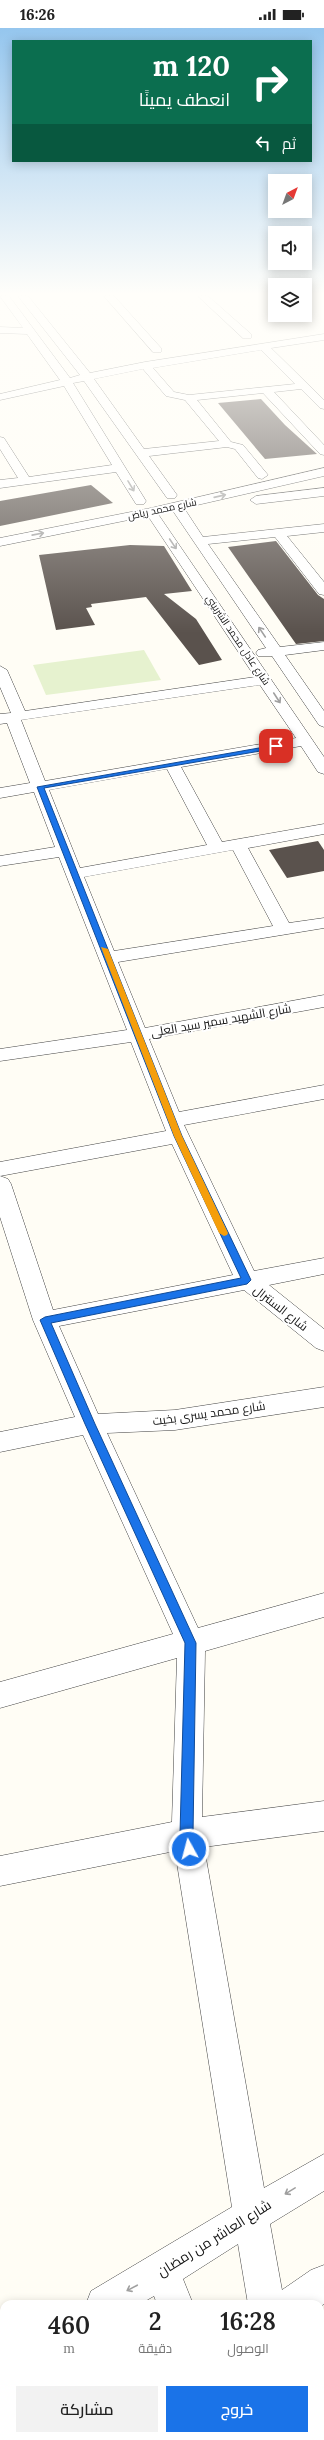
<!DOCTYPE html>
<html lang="ar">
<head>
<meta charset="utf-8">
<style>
  body { margin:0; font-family:Lora,Cairo,serif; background:#f2f2f2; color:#222; direction:rtl; height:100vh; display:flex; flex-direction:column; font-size:15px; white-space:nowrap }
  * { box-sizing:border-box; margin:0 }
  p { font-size:13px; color:#767676 }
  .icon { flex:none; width:22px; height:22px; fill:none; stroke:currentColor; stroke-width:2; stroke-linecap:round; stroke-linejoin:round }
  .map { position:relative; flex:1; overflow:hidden; direction:ltr }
  .side { position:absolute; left:0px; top:2272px; width:324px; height:140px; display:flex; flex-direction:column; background:#fff; border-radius:12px 12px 0 0; box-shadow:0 2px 10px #0003; direction:rtl }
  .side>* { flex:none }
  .banner { position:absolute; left:12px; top:12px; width:300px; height:122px; border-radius:0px; box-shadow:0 2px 10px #0003; direction:rtl; background:#0b6e4f; color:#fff; overflow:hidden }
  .needle { width:26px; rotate:41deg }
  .tools { position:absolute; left:268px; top:146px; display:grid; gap:8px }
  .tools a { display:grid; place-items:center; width:44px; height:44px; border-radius:0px; background:#fff; box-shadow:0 2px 10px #0003; font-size:20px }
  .pin { position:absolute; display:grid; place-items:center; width:34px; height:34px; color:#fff; margin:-17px; border-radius:8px; box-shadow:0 2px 6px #0006 }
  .me { position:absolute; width:44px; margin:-22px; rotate:353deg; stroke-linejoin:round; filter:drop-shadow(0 0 3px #0008) }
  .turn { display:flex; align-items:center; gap:14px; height:84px; padding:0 16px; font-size:18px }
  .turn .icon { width:52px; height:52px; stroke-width:2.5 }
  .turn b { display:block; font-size:28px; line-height:34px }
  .then { display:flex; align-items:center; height:38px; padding:0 16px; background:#0003; gap:8px; font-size:15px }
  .eta { display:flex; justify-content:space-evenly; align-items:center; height:68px; text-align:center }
  .eta b { font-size:24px; font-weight:600; line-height:28px }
  .button { display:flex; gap:8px; margin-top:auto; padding:8px 16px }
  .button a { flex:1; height:46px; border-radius:0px; background:#1a73e8; color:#fff; font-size:16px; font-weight:600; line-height:46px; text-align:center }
  .button a+a { background:#f2f2f2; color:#222 }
  .status { display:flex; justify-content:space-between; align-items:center; height:28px; padding:0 20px; background:#fff; direction:ltr }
  .status svg { height:11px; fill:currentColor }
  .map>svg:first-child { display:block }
  .pitch { fill:#e6f2cf }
  .building { fill:#5a524d }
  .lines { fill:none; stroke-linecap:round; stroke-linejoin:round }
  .minor-casing { stroke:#444; stroke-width:1 }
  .minor { fill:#fff; fill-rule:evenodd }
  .oneway { stroke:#a0a0a0 }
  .route { fill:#1a73e8; stroke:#114b97 }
  .slow { fill:#f59e0b }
  .labels { text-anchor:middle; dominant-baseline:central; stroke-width:4; stroke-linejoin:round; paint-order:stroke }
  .far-street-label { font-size:10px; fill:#111; stroke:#fff }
  .street-label { font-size:12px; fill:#111; stroke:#fff }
  .near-street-label { font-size:14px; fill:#111; stroke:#fff }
</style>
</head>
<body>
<div class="status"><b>16:26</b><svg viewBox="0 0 49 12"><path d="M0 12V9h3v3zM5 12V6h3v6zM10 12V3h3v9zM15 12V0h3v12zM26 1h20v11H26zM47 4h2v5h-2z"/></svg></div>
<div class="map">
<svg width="324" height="2412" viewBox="0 0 324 2412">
  <rect width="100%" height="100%" fill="#fffdf5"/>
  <path class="pitch" d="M144,622L161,652L46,667L33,637Z"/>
  <g class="building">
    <path d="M261,371L285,397L317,426L265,431L218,375Z"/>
    <path d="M91,457L113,475L0,498V473Z"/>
    <path d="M276,513L318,567L324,571V613L296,616L228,519Z"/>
    <path d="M130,517L164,518L192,563L164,566L196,591L222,632L199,637L146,569L91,576L92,579L86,580L95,597L56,602L39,527Z"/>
    <path d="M318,813L324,822V843L287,850L269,822Z"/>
  </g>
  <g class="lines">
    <defs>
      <g id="minor">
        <path d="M0,268H9L70,350L80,347L18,268H28L90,345L145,334L324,306V312L271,320L324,372V381L320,380L301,361L274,364L324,417V427L320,426L263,365L197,372L231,414L243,417L268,447L262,451L258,450L235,421L227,419L149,428L177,467L175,470H167L84,353L73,355L146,473L144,476H136L116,444L0,460V452L18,450L0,421V409L4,410L29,449L112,437L64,358L0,372V366L60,352L27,306L0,305V299L23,300ZM261,322L295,356L189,367L174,364L153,340ZM143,341L166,368L185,372L219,413L144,421L94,351Z"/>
        <path d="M104,268H114L161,320V324H153Z"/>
        <path d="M198,268H208L251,306V310H243Z"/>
        <path d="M324,440V448L184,480L203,509L324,496V504L287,508L324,554V567L319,566L275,509L208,516L280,619L324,614V622L285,627L324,683V699L319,697L272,628H258L256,625L258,622L266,620L173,483L158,486L324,729V746L318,744L301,718L181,739L222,814L324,796V806L248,820L289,895L324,890V900L118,934L145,1000L324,967V979L149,1011L179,1084L324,1057V1071L184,1097L254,1243L324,1230V1246L269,1257L324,1301V1323L316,1320L244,1262L59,1298L98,1386L175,1382L324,1359V1379L175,1402L107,1405L198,1600L324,1565V1589L205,1623L202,1789L324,1773V1803L204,1819L264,2160L324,2126V2163L270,2196L282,2262L311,2242L324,2237V2276L320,2279V2276H248L238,2216L183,2251L193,2276H157L154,2268L140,2276H86L91,2263L232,2179L175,1823L0,1858V1828L172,1794L177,1630L0,1680V1654L173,1606L83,1407L0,1424V1404L75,1389L33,1292L0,1189V1148L8,1151L11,1156L53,1282L233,1247L172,1116L0,1148V1134L166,1103L131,1014L0,1033V1021L127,1002L59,829L0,838V828L55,819L34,764L0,770V760L30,755L7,695L0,696V686L11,685L0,659V638L7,642L25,683L255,649L148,488L0,518V510L151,480ZM260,657L296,710L45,753L21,692ZM167,741L207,817L80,840L49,762ZM233,822L273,898L114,923L84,849Z"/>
        <path d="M324,460V468L256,476L250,472L256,468Z"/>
        <path d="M4,2305V2342L0,2343V2306Z"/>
        <path d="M27,2408H75L73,2412H25Z"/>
      </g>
    </defs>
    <use href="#minor" class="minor-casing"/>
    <use href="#minor" class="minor"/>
  </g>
  <defs><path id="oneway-shaft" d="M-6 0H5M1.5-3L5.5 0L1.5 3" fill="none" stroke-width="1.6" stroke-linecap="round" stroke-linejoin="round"/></defs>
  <g class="oneway">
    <use href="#oneway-shaft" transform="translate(131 458) rotate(59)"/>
    <use href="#oneway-shaft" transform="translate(220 468) rotate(-13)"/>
    <use href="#oneway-shaft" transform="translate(38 506) rotate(-11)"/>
    <use href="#oneway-shaft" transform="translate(173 516) rotate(56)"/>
    <use href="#oneway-shaft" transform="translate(262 604) rotate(-124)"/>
    <use href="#oneway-shaft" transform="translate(277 670) rotate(57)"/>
    <use href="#oneway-shaft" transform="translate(290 2163) rotate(149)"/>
    <use href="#oneway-shaft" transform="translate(132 2260) rotate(152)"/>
  </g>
  <linearGradient id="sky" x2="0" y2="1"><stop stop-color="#95c6ee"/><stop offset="0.44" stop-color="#fffefa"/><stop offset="1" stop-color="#fffefa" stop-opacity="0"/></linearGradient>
  <rect width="324" height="605" fill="url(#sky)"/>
  <path class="route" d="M276,717L278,720L44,760L182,1108L251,1252L247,1256L51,1295L95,1396L196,1615L193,1806L195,1821L194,1825L189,1827L185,1825L180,1806L185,1615L85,1396L40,1292L45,1289L241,1250L174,1108L37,759Z"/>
  <path class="slow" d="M101,919L108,921L182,1108L228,1205L227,1207L224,1208L219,1205L174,1108Z"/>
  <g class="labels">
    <g class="far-street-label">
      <text transform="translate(162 481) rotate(-12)">شارع محمد رياض</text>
      <text transform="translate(238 612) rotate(56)">شارع عادل محمد الشربيني</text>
    </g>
    <g class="street-label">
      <text transform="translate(221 992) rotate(-10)">شارع الشهيد سمير سيد العلى</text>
      <text transform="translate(281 1280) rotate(38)">شارع السنترال</text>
      <text transform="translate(209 1385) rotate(-8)">شارع محمد يسرى بخيت</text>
    </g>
    <g class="near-street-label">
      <text transform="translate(214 2210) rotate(-32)">شارع العاشر من رمضان</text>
    </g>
  </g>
</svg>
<div class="tools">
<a><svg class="needle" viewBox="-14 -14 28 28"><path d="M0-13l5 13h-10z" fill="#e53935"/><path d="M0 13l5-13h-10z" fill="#767676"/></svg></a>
<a><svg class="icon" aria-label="sound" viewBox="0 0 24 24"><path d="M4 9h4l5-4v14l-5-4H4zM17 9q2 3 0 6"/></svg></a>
<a><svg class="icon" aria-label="layers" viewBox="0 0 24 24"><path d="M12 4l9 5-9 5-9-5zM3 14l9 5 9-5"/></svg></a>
</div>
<div class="pin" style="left:276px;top:718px;background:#d93025"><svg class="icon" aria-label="arrive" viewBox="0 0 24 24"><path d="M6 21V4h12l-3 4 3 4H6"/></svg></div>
<svg class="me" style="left:189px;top:1821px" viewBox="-20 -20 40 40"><circle r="17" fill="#1a73e8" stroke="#fff" stroke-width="3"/><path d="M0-11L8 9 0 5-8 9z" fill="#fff"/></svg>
<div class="banner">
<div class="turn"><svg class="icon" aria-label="right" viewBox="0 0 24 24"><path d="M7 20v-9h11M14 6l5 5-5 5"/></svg><div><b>120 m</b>انعطف يمينًا</div></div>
<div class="then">ثم<svg class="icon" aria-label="left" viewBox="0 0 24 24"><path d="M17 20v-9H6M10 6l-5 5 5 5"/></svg></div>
</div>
<section class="side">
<div class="eta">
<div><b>16:28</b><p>الوصول</p></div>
<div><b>2</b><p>دقيقة</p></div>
<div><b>460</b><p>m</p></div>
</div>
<div class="button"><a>خروج</a><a>مشاركة</a></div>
</section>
</div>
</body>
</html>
